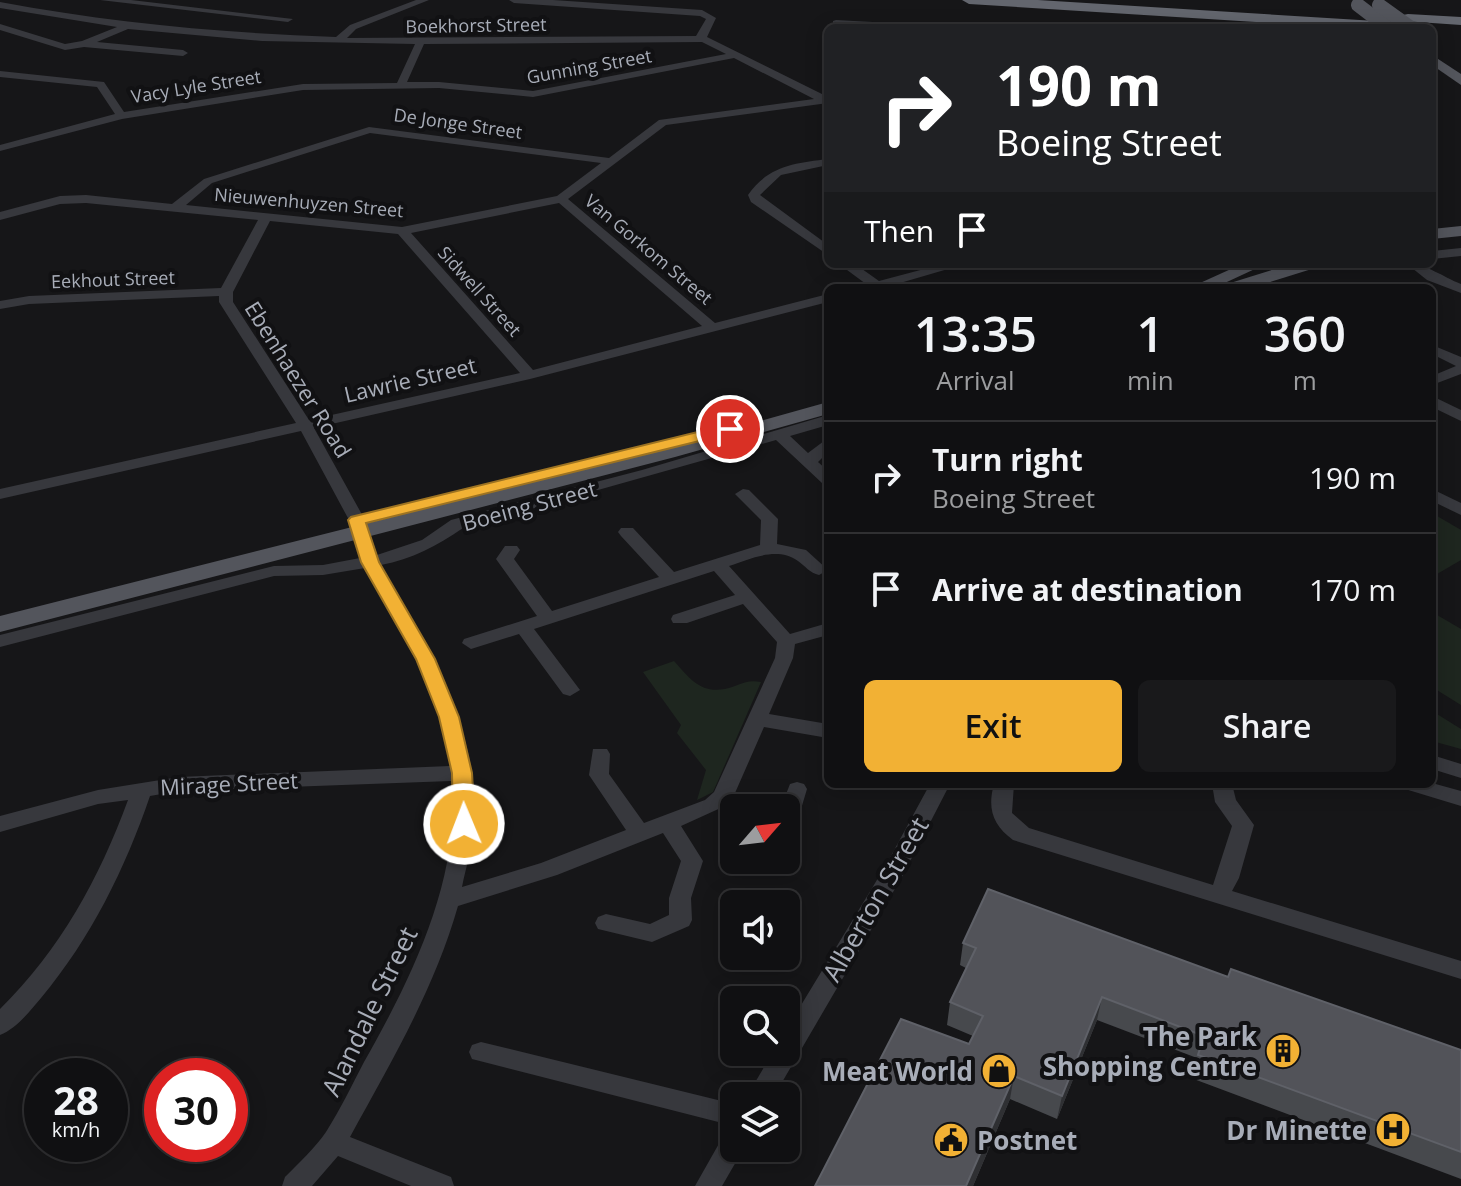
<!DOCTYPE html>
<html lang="en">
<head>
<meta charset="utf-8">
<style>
  body { margin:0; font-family:"Open Sans",sans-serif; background:#19191b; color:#f1f3f6; height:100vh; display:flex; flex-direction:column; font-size:30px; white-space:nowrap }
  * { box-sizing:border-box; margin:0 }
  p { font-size:26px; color:#9c9d9f }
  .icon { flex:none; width:44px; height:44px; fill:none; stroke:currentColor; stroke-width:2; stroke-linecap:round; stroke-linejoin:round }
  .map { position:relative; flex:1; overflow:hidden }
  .side { position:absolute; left:824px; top:284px; width:612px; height:504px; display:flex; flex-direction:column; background:#101012; border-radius:12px; box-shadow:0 4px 20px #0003,0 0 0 2px #303032 }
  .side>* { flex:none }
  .hud { position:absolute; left:824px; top:24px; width:612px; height:244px; border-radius:12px; box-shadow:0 4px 20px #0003,0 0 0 2px #303032; background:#202124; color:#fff; overflow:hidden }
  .needle { width:52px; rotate:62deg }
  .tools { position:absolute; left:720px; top:794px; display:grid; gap:16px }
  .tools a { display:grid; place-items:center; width:80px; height:80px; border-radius:12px; background:#101012; box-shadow:0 4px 20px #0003,0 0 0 2px #303032; font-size:40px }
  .speed { position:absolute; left:24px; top:1058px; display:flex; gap:16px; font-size:40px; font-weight:700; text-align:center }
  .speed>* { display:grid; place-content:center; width:104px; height:104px; border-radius:50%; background:#101012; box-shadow:0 4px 20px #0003,0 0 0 2px #303032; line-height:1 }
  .speed small { font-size:20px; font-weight:400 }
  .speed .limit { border:12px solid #d22; background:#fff; color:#111 }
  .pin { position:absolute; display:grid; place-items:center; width:68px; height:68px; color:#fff; margin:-34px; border:4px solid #fff; border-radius:50%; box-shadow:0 2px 8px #0007 }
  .me { position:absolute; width:88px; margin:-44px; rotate:359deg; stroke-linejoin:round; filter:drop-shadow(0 0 6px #0008) }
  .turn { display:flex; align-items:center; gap:28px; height:168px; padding:0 40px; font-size:36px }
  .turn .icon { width:104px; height:104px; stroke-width:2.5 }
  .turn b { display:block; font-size:56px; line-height:68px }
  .then { display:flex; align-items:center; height:76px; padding:0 40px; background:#0003; gap:16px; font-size:30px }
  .eta { display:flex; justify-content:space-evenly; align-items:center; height:136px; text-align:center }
  .eta b { font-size:48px; font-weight:600; line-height:56px }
  .primary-button { display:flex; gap:16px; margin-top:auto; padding:16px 40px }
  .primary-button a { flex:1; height:92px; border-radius:12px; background:#f2b134; color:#111; font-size:32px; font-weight:600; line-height:92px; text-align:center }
  .primary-button a+a { background:#19191b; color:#f1f3f6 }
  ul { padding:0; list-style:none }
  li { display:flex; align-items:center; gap:24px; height:112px; padding:0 40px; border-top:2px solid #303032 }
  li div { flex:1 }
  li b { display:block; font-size:30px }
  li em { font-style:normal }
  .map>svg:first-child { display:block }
  .green { fill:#1e261f }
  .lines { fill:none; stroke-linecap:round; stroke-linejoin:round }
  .minor { fill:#37383d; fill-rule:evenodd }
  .major { fill:#53555c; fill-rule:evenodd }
  .highway { fill:#63666e; fill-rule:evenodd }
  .major-bridge { stroke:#53555c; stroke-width:14 }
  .wall { fill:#47494d }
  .shaded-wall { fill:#2f3033 }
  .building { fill:#525359; stroke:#5f6168; stroke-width:2 }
  .route { fill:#f2b134; stroke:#9d7322; stroke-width:2 }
  .labels { text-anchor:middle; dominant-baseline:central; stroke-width:8; stroke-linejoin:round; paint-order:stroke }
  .far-street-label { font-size:18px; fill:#a8adb8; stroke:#111113 }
  .street-label { font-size:22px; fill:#a8adb8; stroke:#111113 }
  .near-street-label { font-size:26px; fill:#a8adb8; stroke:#111113 }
  .near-poi-label { font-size:26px; font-weight:bold; fill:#a8adb8; stroke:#111113; text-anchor:end }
</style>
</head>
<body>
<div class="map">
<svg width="1461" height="1186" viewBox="0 0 1461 1186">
  <rect width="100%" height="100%" fill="#161618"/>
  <g class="green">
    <path d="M1432,513L1461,530V560L1432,577Z"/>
    <path d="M1432,612L1461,629V705L1432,687Z"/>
    <path d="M674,661C693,683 705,697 735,686C745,682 751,680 761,682L713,792L697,800L706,770L677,733L681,725L643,672Z"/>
    <path d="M1432,711L1461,729V749L1432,741Z"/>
  </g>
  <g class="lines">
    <g class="minor">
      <path d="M100,0H131L293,19L288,22Z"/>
      <path d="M416,0H429L356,29L347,38L696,36L706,19L700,16L514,3L509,0H553L702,10L716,18L707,37L828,97V103L666,125L568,199L715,323L828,294V302L530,379L314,428L365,520L377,555L422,540L451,520L642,470L828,415V425L790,436L808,453L828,438V452L818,462L828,471V485L822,483L776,440L463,528C437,546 412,559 381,565C427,644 478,726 475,821C474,843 466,866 462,887L541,863L626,830L589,775L593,749H607L610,754L609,774L644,823L705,800L714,792L775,658L777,642L743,604L687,623H673L671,619L673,615L735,595L714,571L534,629L580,690L570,696L563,694L519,634L471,649L462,643L464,639L537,616L496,559L505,546H517L520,550L514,559L552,611L659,577L621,536L618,532L621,528H633L674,572L760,545L761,520L735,494L743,489L749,490L778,519L777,544L806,550L828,570L819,575C810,573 805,566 798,561C777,546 750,559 729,566L790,634L828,623V635L795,644L793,658L769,714L828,724V738L764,727L735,793L769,803L772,808L734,810L725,806L681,826L703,861L691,898L692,920L689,926L652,942L598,929L595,923L598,917L606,914L650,924L669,915V898L681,861L663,833L557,875L458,906C434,990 392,1060 350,1137L451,1177L454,1186H411L338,1156L312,1186H282L285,1177C299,1163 315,1148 326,1132C340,1110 352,1085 364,1062C410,981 462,877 451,781L179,791L150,796C125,869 91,938 41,998C30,1011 16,1029 0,1035V1009C60,950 99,879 128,800L98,804L0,832V816L98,790L179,777L450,766C441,694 400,630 365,568L323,575L274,576L0,647V635L274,566L323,565L360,558L349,520L301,431L0,499V489L296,423L219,302V296L29,304L0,309V301L29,296L221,288L258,220L86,203L60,204L0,220V212L60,196L86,195L172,204L204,179L369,127L609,158L659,120L814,99L734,58L533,97L439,88L303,90L122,119L0,151V145L115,114L97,87L0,77V71L104,82L124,112L303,84L397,83L415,44L262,41L128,29L97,42L183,50L188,53L183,56L84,47L65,50L0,30V24L65,44L82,41L117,27L0,8V2C112,23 223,33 336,37L350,25ZM702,42L726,54L533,91L439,82H407L424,44ZM370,133L601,163L557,196L402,227L186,205L212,183ZM559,203L702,326L533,370L411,233ZM270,221L398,234L520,373L309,420L233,302V292Z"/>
      <path d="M836,20L928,25L933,28L833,25V21Z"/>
      <path d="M828,159V165L781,175L760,195L828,245V255L751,202L748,195C768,166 795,163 828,159Z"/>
      <path d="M1461,248V256L1432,259V251Z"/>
      <path d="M839,264H855L879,281L943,264H965L883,288H861L866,284Z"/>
      <path d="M1407,264C1427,264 1443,277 1461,284V293L1427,280Z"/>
      <path d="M1289,282L1308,285L1310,288H1270Z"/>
      <path d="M1432,345L1461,357V374L1432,385V376L1456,366L1432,354Z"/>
      <path d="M1432,396L1461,410V421L1432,407Z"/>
      <path d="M1432,489L1461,503V515L1432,501Z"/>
      <path d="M1432,755L1461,764V778L1432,769Z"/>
      <path d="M797,782L804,784L807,789L798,819L786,821V808H778L781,807L790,784Z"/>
      <path d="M1432,783L1461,791V806L1405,789L1402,784Z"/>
      <path d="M930,784H950L903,875L774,1096H747L773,1052H786V1030L886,865Z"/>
      <path d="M994,784H1014L1012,813L1029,828L1213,885L1232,826L1215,802L1212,784H1232L1236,800L1254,825L1239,878L1232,891L1461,961V979L1013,840C993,825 987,809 994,784Z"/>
      <path d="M481,1042L734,1104V1126L472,1059L469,1052L472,1045Z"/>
      <path d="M734,1129V1148H744L722,1186H695L725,1133Z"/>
    </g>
    <g class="major">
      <path d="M1432,55L1461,74V85L1432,65Z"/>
      <path d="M1461,226V236L1432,239V229Z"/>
      <path d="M1242,264H1254L1257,268L1214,288H1189Z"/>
      <path d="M1291,264H1318L1315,268L1251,288H1224L1227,284Z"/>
      <path d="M828,402V414L675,457L0,632V616L661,449Z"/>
    </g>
    <g class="highway">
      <path d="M962,0H1038L1425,24L1432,28H1354L969,4Z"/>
      <path d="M1408,14L1461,17V25L1403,21V15Z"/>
    </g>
    <g class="major-bridge">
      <path d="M1358,5L1388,28"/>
      <path d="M1379,5L1411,28"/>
    </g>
  </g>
  <path class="wall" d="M963,943L1228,977L1461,1050V1179L1191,1078L1197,1058L1097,1020L1057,1119L1010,1099L973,1186H815L969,1044L973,1036L947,1025L950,1002L966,968L960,965Z"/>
  <g class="shaded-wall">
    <path d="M1102,997L1097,1020L1057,1119L1062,1096Z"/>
    <path d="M1014,1076L1010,1099L973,1186H966Z"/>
  </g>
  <path class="building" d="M988,889L1228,977L1231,969L1461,1050V1152L1198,1055L1204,1036L1102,997L1062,1096L1014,1076L966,1186H815L901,1019L969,1044L983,1016L950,1002L976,948L963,943Z"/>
  <path class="route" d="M730,424L738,429L736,432L366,523L379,562L435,659L459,717L472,773L475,824L472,830H456L453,824L452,773L439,717L416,659L361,562L348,520L351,517Z"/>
  <defs>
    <symbol id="building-disc" viewBox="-11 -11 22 22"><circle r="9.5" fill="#f2b134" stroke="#111113"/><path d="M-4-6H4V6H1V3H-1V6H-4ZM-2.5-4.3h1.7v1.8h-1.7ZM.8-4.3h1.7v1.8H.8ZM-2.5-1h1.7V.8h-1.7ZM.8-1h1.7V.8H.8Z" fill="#111"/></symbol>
    <symbol id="shop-disc" viewBox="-11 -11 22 22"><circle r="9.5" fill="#f2b134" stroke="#111113"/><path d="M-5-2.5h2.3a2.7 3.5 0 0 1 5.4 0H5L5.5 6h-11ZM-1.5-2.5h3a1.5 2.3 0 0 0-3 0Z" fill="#111"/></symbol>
    <symbol id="hospital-disc" viewBox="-11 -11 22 22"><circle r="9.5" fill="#f2b134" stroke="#111113"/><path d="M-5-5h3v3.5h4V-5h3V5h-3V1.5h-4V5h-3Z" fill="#111"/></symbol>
    <symbol id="civic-disc" viewBox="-11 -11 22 22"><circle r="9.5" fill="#f2b134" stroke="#111113"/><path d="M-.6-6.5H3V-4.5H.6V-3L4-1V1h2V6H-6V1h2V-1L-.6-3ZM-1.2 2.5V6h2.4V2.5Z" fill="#111"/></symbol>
  </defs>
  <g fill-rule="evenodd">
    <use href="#building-disc" x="1263" y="1031" width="40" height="40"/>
    <use href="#shop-disc" x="979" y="1051" width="40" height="40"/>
    <use href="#hospital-disc" x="1373" y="1110" width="40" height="40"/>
    <use href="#civic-disc" x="931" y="1120" width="40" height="40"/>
  </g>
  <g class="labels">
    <g class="far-street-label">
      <text transform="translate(476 25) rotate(-1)">Boekhorst Street</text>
      <text transform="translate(589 66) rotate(-10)">Gunning Street</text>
      <text transform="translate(196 86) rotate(-9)">Vacy Lyle Street</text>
      <text transform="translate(458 123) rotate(8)">De Jonge Street</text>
      <text transform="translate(309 202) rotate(5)">Nieuwenhuyzen Street</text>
      <text transform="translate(649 249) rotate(40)">Van Gorkom Street</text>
      <text transform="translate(113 279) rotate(-2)">Eekhout Street</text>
      <text transform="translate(480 291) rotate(48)">Sidwell Street</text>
    </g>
    <g class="street-label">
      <text transform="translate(299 379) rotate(58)">Ebenhaezer Road</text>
      <text transform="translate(410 379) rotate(-13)">Lawrie Street</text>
      <text transform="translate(529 505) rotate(-15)">Boeing Street</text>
      <text transform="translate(229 783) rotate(-3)">Mirage Street</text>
    </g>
    <g class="near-street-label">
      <text transform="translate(875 899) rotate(-60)">Alberton Street</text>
      <text transform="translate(369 1011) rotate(-64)">Alandale Street</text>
    </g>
    <g class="near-poi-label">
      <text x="1257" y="1036">The Park<tspan x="1257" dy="30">Shopping Centre</tspan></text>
      <text x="973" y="1071">Meat World</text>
      <text x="1367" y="1130">Dr Minette</text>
      <text x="977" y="1140" text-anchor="start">Postnet</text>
    </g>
  </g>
</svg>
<div class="tools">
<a><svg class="needle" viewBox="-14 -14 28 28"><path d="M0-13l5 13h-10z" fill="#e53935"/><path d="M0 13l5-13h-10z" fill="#9c9d9f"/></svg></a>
<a><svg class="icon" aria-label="sound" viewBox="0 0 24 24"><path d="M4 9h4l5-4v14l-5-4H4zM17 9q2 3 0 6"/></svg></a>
<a><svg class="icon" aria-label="search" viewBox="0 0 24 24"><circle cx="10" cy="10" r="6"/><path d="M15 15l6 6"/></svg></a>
<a><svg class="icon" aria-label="layers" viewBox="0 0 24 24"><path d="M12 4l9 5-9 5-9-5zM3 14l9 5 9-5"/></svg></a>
</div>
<div class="speed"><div>28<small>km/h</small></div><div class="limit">30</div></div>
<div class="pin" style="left:730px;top:429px;background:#d93025"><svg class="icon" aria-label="arrive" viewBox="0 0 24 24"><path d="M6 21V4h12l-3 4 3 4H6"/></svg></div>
<svg class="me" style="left:464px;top:824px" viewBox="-20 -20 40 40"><circle r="17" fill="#f2b134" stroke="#fff" stroke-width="3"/><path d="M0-11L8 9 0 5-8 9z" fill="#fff"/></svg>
<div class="hud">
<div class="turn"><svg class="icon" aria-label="right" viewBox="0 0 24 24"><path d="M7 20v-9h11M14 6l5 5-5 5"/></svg><div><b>190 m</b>Boeing Street</div></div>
<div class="then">Then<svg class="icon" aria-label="arrive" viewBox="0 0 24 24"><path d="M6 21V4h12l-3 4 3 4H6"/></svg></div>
</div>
<section class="side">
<div class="eta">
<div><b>13:35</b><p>Arrival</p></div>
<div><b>1</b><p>min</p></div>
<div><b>360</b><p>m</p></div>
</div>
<ul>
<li><svg class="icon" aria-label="right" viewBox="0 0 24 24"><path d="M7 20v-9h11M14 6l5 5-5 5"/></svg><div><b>Turn right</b><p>Boeing Street</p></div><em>190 m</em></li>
<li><svg class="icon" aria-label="arrive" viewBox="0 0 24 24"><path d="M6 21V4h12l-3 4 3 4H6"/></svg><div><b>Arrive at destination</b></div><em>170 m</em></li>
</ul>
<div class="primary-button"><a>Exit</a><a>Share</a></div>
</section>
</div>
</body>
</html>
